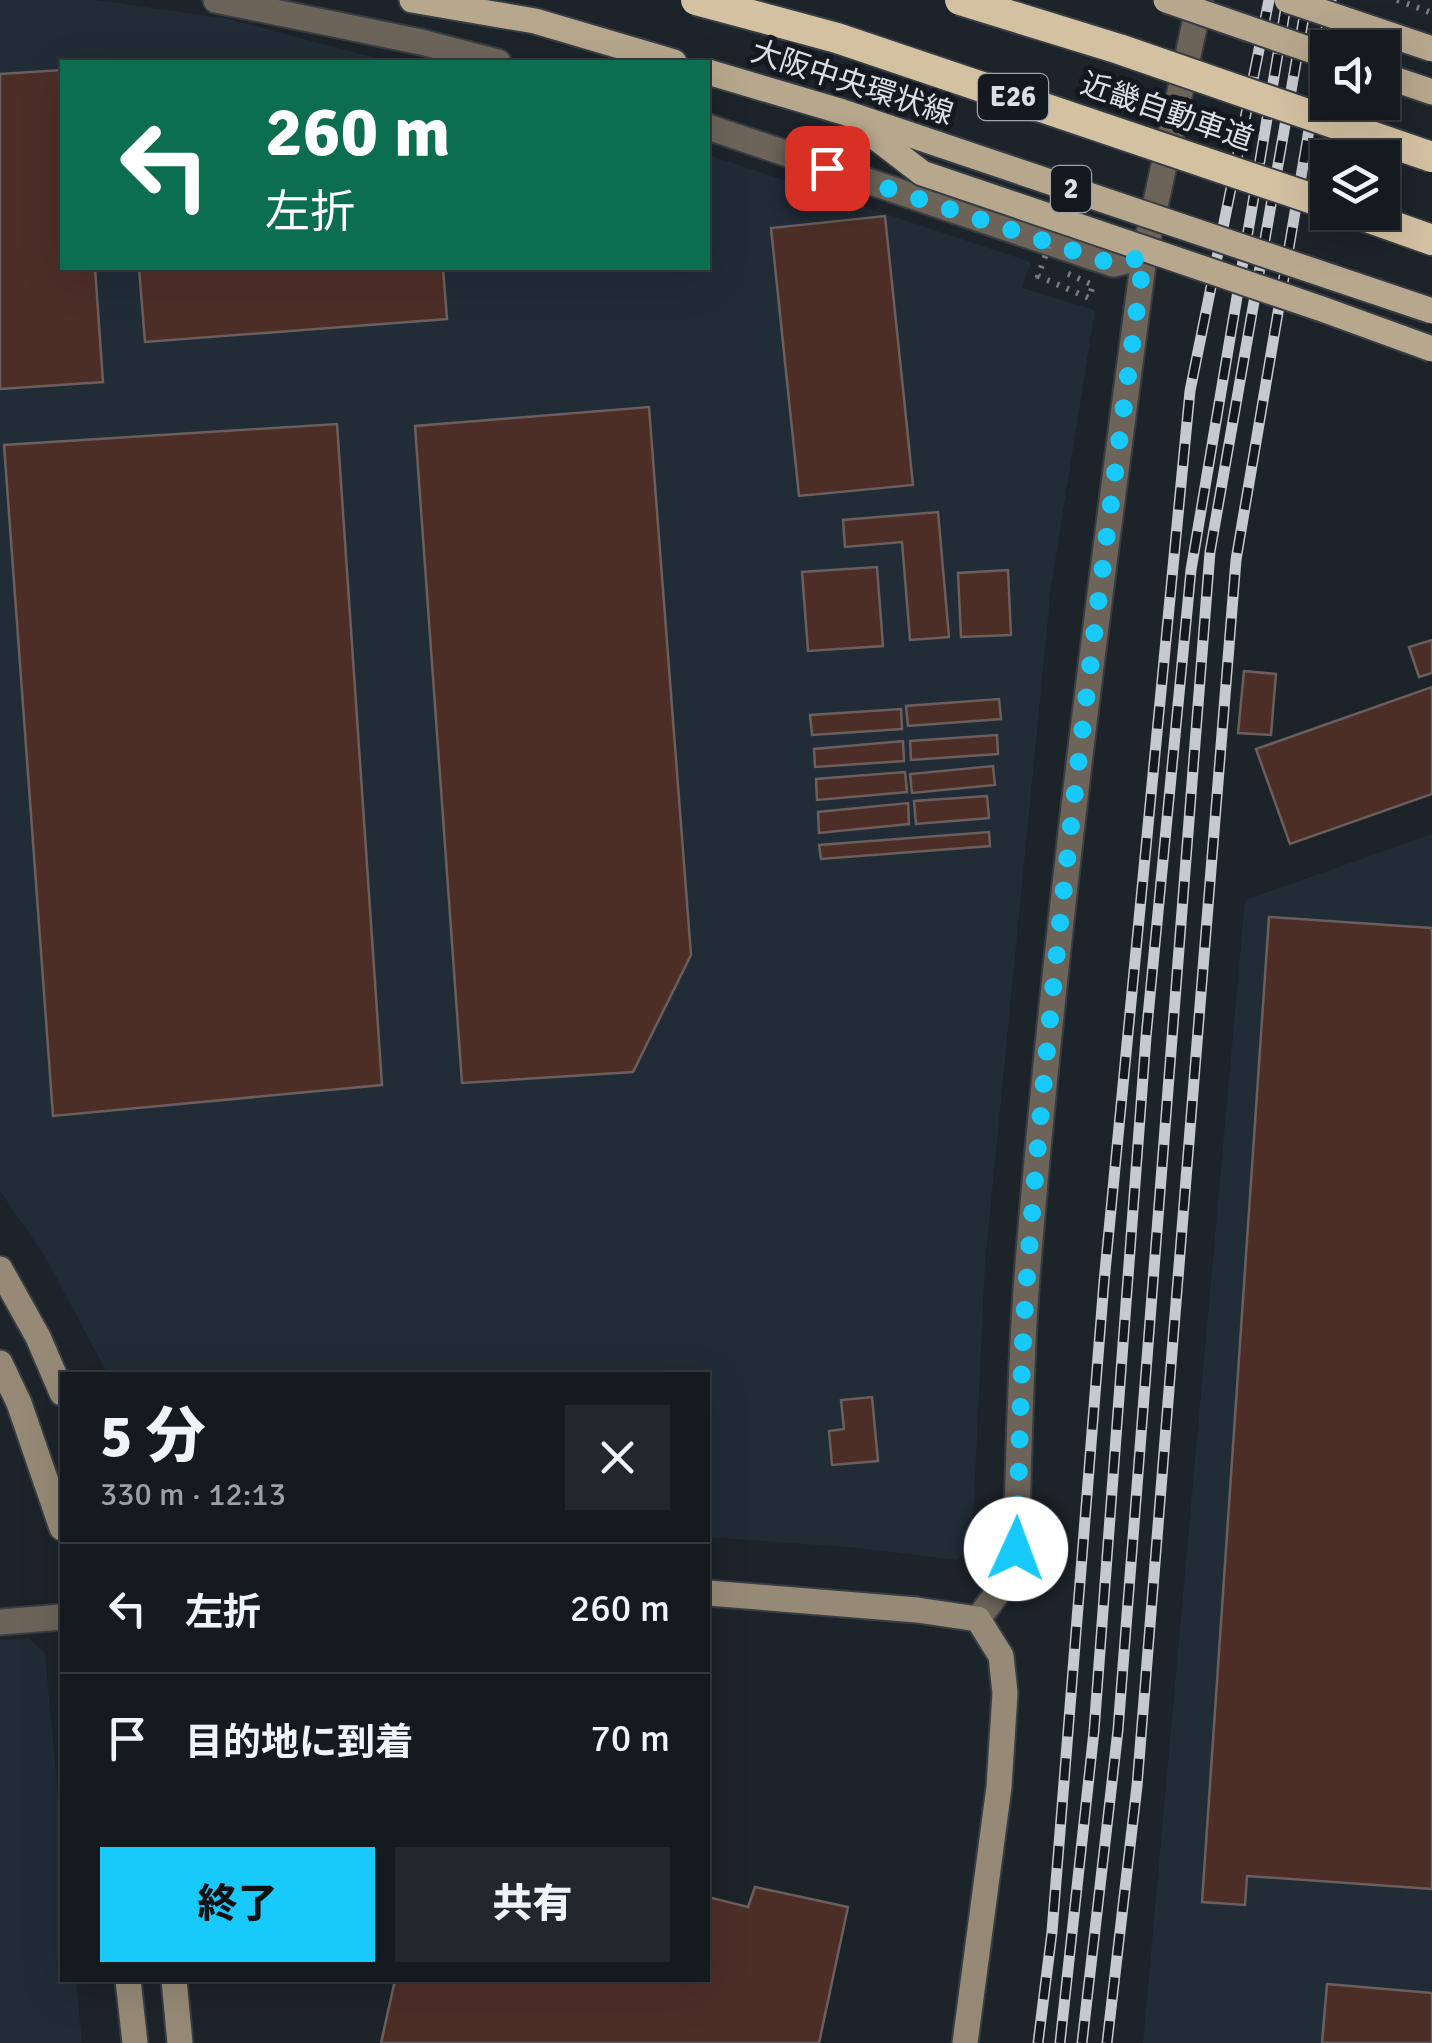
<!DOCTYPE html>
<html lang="ja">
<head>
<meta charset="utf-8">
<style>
  body { margin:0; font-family:Signika,"Noto Sans JP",sans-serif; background:#22272c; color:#f1f3f6; height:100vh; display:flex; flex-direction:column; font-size:38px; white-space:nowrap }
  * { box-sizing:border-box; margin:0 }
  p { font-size:32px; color:#9da1a4 }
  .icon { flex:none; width:55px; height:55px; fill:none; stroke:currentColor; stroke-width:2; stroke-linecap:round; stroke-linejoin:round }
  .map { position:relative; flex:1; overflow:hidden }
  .drawer { position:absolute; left:60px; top:1372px; width:650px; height:610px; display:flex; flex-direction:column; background:#151a1f; border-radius:0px; box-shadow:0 10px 40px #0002,0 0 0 2px #34383d }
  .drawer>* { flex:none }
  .hud { position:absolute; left:60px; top:60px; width:650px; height:210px; border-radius:0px; box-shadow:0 10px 40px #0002,0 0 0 2px #34383d; background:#0b6e4f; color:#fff; overflow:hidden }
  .tools { position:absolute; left:1310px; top:30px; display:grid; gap:20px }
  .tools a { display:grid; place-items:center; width:90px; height:90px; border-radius:0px; background:#151a1f; box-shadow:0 10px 40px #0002,0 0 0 2px #34383d; font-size:50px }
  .pin { position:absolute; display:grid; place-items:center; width:85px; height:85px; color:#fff; margin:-42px; border-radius:20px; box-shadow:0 5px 15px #0006 }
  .me { position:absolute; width:110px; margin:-55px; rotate:2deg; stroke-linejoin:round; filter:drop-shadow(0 0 8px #0008) }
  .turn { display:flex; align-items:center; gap:35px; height:210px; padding:0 40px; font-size:45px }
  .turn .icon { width:130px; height:130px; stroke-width:2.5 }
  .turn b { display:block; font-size:70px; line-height:85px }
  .round { display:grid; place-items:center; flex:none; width:105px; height:105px; border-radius:0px; background:#22272c }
  .summary { display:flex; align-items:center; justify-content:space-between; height:170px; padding:0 40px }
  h1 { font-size:60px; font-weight:800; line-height:75px }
  .button { display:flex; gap:20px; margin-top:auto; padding:20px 40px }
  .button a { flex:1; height:115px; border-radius:0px; background:#18cafc; color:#111; font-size:40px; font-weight:800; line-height:115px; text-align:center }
  .button a+a { background:#22272c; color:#f1f3f6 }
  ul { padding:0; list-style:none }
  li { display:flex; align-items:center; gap:30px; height:130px; padding:0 40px; border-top:2px solid #34383d }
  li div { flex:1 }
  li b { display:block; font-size:38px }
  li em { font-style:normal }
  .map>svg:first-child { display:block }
  .built { fill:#212c37 }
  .building { fill:#4c2e27; stroke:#6b5f5d; stroke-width:2.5 }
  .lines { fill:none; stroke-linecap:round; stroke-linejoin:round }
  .street-casing { stroke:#373d43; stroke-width:29 }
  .secondary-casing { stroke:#373d43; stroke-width:29 }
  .primary-casing { stroke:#373d43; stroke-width:29 }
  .highway-casing { stroke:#373d43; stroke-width:34 }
  .street { stroke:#6c6458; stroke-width:25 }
  .secondary { stroke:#968a76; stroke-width:25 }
  .primary { stroke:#b6a78d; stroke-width:25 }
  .highway { stroke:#d4c1a2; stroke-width:30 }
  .rail-casing { stroke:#c6cacf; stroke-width:11 }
  .rail { stroke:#13191f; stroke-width:8; stroke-dasharray:22; stroke-linecap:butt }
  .primary-bridge-casing { stroke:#373d43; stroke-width:29; stroke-linecap:butt }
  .highway-bridge-casing { stroke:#373d43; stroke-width:34; stroke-linecap:butt }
  .path-bridge { stroke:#777c82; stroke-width:6; stroke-dasharray:2.5 8; stroke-linecap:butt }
  .primary-bridge { stroke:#b6a78d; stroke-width:25 }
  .highway-bridge { stroke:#d4c1a2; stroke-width:30 }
  .route { stroke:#18cafc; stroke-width:18; stroke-dasharray:0 32.4 }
  .labels { text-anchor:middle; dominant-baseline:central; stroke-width:10; stroke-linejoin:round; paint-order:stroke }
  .shield { fill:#13191f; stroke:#a0a4aa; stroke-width:2.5 }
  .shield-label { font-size:28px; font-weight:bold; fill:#dce0e5 }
  .street-label { font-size:30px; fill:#dce0e5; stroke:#13191f }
</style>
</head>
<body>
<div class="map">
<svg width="1432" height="2043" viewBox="0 0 1432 2043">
  <rect width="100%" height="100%" fill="#1c2329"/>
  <g class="built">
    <path d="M0,0H96L229,19L391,62H62V268H708V155L1031,262L1022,288L1095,310L1051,587L985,1264L972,1543L958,1560L858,1548L708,1537V1375H108L46,1258L0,1191Z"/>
    <path d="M1432,834V2043H1143L1245,900Z"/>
    <path d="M29,1638L45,1653L62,1836V1980H76L82,2043H0V1640Z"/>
  </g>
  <g class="building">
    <path d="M62,70V268H95L103,382L0,389V74Z"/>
    <path d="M885,216L913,485L799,496L771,228Z"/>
    <path d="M139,268H443L447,319L145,342Z"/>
    <path d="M649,407L691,955L633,1072L462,1083L415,426Z"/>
    <path d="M337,424L382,1085L53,1116L4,445Z"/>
    <path d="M938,512L949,637L910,640L902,542L845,547L843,520Z"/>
    <path d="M877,567L883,646L808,651L802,572Z"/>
    <path d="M1008,570L1011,635L961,637L958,573Z"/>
    <path d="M1432,640V673L1419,677L1409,647Z"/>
    <path d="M1244,671L1276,674L1271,735L1238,733Z"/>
    <path d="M1432,687V794L1290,844L1256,749Z"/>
    <path d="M999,699L1001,719L908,726L906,706Z"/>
    <path d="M901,709L902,729L812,735L810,715Z"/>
    <path d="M997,735L998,754L911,760L910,741Z"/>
    <path d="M903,741L904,761L815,767L814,749Z"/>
    <path d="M993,766L995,785L912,793L910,774Z"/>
    <path d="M905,772L907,792L817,800L816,779Z"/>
    <path d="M987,796L989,818L916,824L914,801Z"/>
    <path d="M908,803L909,824L819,833L818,812Z"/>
    <path d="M989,832L990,846L821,859L819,845Z"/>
    <path d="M1269,917L1432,928V1889L1247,1876L1245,1905L1202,1902Z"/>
    <path d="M872,1397L878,1461L832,1465L829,1431L844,1429L841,1400Z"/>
    <path d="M755,1887L848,1907L819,2043H381L395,1980H708V1897L748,1907Z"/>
    <path d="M1327,1984L1432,1993V2043H1322Z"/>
  </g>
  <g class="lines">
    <defs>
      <g id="street">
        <path d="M216,0L421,42L498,62"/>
        <path d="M708,127L1113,264L1144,257L1200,0"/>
        <path d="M978,1619L1010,1576L1016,1549C1019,1459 1020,1367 1027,1277C1054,936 1099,596 1144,257"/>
        <path d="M0,1622L62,1617"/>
      </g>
      <g id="secondary">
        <path d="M0,1269L38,1337L62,1393"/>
        <path d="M0,1363L19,1403L62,1528"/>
        <path d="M708,1593L917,1610L978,1619L1001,1656L1005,1693L999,1787L965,2043"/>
        <path d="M128,1980L135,2043"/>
        <path d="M174,1980L180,2043"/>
      </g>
      <g id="primary">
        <path d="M412,0L535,21L674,62"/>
        <path d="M1382,75L1432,92"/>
      </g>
      <path id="highway" d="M1353,212L1432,240"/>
    </defs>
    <use href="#street" class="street-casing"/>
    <use href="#secondary" class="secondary-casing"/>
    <use href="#primary" class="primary-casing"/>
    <use href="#highway" class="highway-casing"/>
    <use href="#street" class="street"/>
    <use href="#secondary" class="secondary"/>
    <use href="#primary" class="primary"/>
    <use href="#highway" class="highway"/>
    <defs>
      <g id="rail">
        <path d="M1038,2043L1052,1932L1104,1282L1190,391L1269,0"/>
        <path d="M1060,2043L1094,1731L1146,1037L1191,570L1287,0"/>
        <path d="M1082,2043L1118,1730L1210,552L1307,0"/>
        <path d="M1107,2043L1137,1786L1236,560L1331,0"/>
      </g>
    </defs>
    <use href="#rail" class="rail-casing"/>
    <use href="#rail" class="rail"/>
    <defs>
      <g id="primary-bridge">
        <path d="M1166,0L1328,56"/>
        <path d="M1287,0L1432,49"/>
        <path d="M708,72L843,112L1432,311"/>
        <path d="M862,127L922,173L1322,309L1432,349"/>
      </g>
      <g id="highway-bridge">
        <path d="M696,0L837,38L1328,204"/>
        <path d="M960,0L1119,49L1432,157"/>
      </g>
    </defs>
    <use href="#primary-bridge" class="primary-bridge-casing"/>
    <use href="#highway-bridge" class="highway-bridge-casing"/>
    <g class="path-bridge">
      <path d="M1397,0L1432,13"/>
      <path d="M1049,246L1038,276L1089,298L1093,285L1064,272"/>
    </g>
    <use href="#primary-bridge" class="primary-bridge"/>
    <use href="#highway-bridge" class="highway-bridge"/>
  </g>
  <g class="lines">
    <path class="route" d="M827,168L1113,264L1144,257C1098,596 1053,936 1027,1277C1020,1367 1020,1459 1016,1549"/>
  </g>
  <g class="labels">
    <g class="shield">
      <rect x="978" y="74" width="70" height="46" rx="8"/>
      <rect x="1051" y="166" width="40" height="46" rx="8"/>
    </g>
    <g class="shield-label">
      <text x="1013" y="97">E26</text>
      <text x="1071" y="189">2</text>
    </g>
    <g class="street-label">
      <text transform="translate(852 83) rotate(18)">大阪中央環状線</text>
      <text transform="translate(1167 112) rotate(19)">近畿自動車道</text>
    </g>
  </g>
</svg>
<div class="tools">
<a><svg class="icon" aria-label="sound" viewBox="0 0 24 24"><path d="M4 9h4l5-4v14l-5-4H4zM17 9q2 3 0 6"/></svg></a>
<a><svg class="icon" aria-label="layers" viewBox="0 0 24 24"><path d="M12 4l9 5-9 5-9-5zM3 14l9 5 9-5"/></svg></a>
</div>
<div class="pin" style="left:827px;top:168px;background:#d93025"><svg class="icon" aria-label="arrive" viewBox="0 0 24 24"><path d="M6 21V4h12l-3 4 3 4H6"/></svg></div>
<svg class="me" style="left:1016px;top:1549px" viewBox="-20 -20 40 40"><circle r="19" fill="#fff"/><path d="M0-13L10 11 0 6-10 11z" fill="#18cafc"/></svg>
<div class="hud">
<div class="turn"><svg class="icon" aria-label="left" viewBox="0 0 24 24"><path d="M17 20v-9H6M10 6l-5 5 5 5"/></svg><div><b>260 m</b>左折</div></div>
</div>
<section class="drawer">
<div class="summary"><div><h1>5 分</h1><p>330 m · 12:13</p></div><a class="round"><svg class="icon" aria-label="close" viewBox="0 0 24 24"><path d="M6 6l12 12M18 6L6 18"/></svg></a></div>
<ul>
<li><svg class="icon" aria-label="left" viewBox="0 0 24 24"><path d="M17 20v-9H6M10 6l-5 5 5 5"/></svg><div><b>左折</b></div><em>260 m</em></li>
<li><svg class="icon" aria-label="arrive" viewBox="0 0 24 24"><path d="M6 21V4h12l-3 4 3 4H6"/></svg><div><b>目的地に到着</b></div><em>70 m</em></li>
</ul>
<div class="button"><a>終了</a><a>共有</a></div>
</section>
</div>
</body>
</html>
